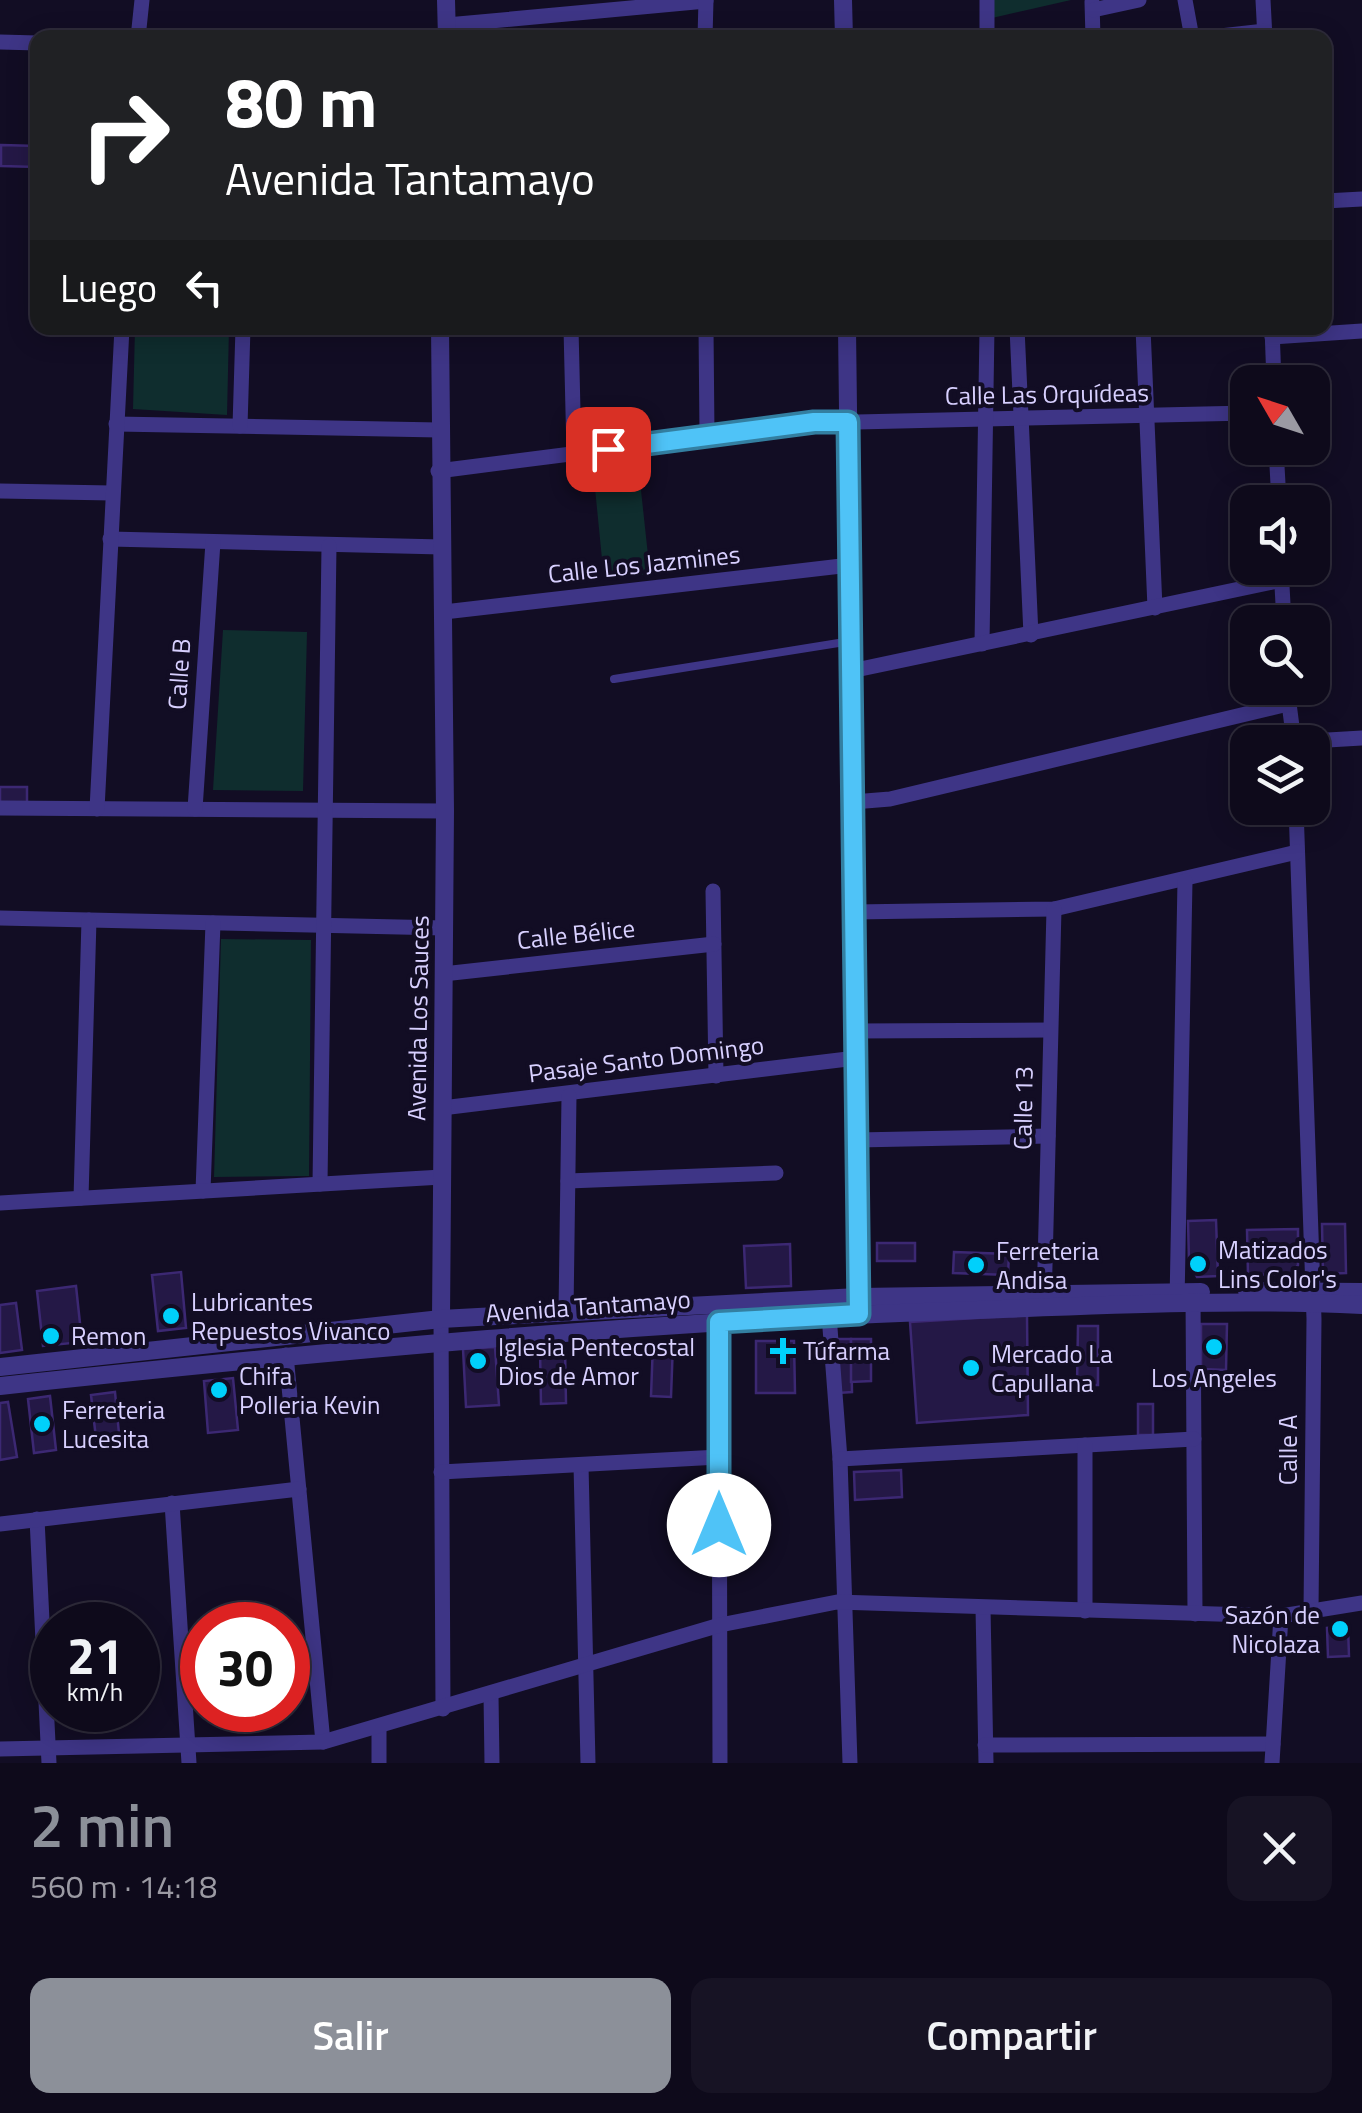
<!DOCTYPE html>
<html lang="es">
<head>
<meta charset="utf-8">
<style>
  body { margin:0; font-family:"Titillium Web",sans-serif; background:#171324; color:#f1f3f6; height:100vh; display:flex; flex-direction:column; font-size:38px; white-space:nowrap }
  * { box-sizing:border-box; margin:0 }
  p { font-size:32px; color:#9b9aa3 }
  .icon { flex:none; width:55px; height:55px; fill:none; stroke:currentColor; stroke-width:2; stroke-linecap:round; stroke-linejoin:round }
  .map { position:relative; height:1763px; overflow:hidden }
  .panel { display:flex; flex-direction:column; background:#0e0a1b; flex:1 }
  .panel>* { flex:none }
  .guide { position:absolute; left:30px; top:30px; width:1302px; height:305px; border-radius:20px; box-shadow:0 5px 25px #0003,0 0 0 2px #2e2b3a; background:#202124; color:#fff; overflow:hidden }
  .needle { width:65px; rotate:309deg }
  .controls { position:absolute; left:1230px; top:365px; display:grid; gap:20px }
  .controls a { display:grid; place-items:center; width:100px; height:100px; border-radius:20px; background:#0e0a1b; box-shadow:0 5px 25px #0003,0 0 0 2px #2e2b3a; font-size:50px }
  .speed { position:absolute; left:30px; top:1602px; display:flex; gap:20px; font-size:50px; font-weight:700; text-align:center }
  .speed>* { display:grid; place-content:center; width:130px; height:130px; border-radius:50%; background:#0e0a1b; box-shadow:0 5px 25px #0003,0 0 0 2px #2e2b3a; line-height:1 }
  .speed small { font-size:25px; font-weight:400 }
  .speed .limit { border:15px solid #d22; background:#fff; color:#111 }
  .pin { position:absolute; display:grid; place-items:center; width:85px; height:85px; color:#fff; margin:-42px; border-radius:20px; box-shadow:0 5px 15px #0006 }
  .me { position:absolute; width:110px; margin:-55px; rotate:0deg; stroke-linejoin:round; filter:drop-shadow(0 0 8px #0008) }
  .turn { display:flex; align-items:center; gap:35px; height:210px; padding:0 30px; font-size:45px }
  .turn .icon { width:130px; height:130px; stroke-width:2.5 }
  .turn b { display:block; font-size:70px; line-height:85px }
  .then { display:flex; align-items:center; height:95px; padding:0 30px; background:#0003; gap:20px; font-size:38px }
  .round { display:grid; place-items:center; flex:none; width:105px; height:105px; border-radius:20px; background:#171324 }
  .head { display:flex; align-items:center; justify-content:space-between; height:170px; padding:0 30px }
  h1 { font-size:60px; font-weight:600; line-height:75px; color:#8c9099 }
  .action { display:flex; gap:20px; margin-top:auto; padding:20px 30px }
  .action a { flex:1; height:115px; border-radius:20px; background:#8c9099; color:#fff; font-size:40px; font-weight:600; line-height:115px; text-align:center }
  .action a+a { background:#171324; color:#f1f3f6 }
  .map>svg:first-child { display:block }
  .green { fill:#0f2d2e }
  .building { fill:#241846; stroke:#3c2873; stroke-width:2.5 }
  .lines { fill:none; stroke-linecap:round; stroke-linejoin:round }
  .service { stroke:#3e3586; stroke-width:8 }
  .minor { stroke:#3e3586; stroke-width:15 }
  .tertiary { stroke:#3e3586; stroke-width:18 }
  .route-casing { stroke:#337fa1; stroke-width:25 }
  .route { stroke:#4fc3f7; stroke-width:18 }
  .poi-dot { fill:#00d0fb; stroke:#120d24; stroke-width:4 }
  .labels { text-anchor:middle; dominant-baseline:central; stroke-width:8; stroke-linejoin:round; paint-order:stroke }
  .street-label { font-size:25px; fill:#d8d0ff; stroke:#120d24 }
  .poi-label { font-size:25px; fill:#d8d0ff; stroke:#120d24; text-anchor:start }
</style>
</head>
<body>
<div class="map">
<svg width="1362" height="1763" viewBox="0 0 1362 1763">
  <rect width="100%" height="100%" fill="#120d24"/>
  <g class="green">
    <path d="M992,0H1071L992,18Z"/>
    <path d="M135,328H229L227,415L133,409Z"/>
    <path d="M637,453L650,574L604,579L592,458Z"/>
    <path d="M223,630L307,632L303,791L213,790Z"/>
    <path d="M221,939L311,940L309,1176L214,1177Z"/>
  </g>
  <g class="building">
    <path d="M1,145L38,146V167L1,166Z"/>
    <rect x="0" y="787" width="27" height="18"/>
    <path d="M1216,1220L1218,1276L1197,1277L1189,1262L1188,1221Z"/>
    <path d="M1322,1224H1345L1346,1273L1323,1274Z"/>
    <path d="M1298,1229V1265L1291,1274L1248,1275L1247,1230Z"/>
    <rect x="877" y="1243" width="38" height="18"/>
    <path d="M790,1244L791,1286L746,1288L744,1246Z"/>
    <path d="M954,1252L1009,1254L1008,1275L953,1273Z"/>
    <path d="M181,1272L186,1328L158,1331L152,1275Z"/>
    <path d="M76,1286L82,1342L43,1346L37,1291Z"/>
    <path d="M16,1303L22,1350L0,1353V1305Z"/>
    <path d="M1027,1315L1028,1415L917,1423L910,1322Z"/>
    <path d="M1201,1324H1227L1226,1370L1201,1369Z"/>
    <path d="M1078,1326H1098V1385H1077Z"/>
    <path d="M836,1339H851L852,1392L838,1393Z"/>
    <path d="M851,1339H871V1381L851,1382Z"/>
    <path d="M756,1341H794L795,1393H756Z"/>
    <path d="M653,1343H673L671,1397L651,1396Z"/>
    <path d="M495,1347L499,1405L466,1407L463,1349Z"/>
    <path d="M565,1348L566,1403L541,1404L540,1349Z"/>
    <path d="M233,1378L238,1430L208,1433L204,1381Z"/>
    <path d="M115,1392L120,1444L97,1447L91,1395Z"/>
    <path d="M50,1396L56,1450L34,1453L28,1399Z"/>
    <path d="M8,1402L17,1457L0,1460V1403Z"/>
    <rect x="1138" y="1404" width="15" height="31"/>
    <path d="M901,1470L902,1497L855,1500L854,1472Z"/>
    <path d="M1348,1626L1349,1656L1328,1657L1327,1628Z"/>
  </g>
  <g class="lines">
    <path class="service" d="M614,679L851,641"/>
    <g class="minor">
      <path d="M987,0V38"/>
      <path d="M1185,0L1192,38"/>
      <path d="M1263,0L1265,38"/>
      <path d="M1092,2L1093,38"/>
      <path d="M1093,10L1139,0"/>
      <path d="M447,25L706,1"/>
      <path d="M138,38L142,0"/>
      <path d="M705,38L706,0"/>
      <path d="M1202,38L1265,31"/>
      <path d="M0,42L38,43"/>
      <path d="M1325,201L1362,199"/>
      <path d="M571,328L574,453"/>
      <path d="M706,328L707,435"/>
      <path d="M1017,328L1031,635"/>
      <path d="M1143,328L1155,608"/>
      <path d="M1272,328L1274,382"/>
      <path d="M1272,337L1362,331"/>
      <path d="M116,424L439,430"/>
      <path d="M240,426L243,328"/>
      <path d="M1276,448L1279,502"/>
      <path d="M438,471L814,423L1248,413"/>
      <path d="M0,491L112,493"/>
      <path d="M110,539L442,547"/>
      <path d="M1281,568L1284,622"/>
      <path d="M444,612L850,565"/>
      <path d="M982,644L987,328"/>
      <path d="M851,671L1282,580"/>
      <path d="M1287,688L1294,742"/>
      <path d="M1294,742L1362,738"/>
      <path d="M853,802L890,799L1288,704"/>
      <path d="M0,808L445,811"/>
      <path d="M1296,808L1314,1319L1311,1611"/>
      <path d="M97,809L122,328"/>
      <path d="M195,809L213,542"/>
      <path d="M713,891L716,1076"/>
      <path d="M854,912L1054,909L1297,852"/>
      <path d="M0,918L444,928"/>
      <path d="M443,974L714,944"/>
      <path d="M855,1031L1050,1030"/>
      <path d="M442,1108L856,1058"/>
      <path d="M857,1140L1048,1136"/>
      <path d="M568,1181L776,1173"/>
      <path d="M320,1184L329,546"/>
      <path d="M203,1191L213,923"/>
      <path d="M81,1198L89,920"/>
      <path d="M0,1203L442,1177"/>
      <path d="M1193,1296L1195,1614"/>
      <path d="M1177,1302L1185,881"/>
      <path d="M1044,1305L1054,909"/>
      <path d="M566,1312L569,1096"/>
      <path d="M829,1315L840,1459L850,1763"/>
      <path d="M441,1319L443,1709"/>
      <path d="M719,1322L720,1763"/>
      <path d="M286,1355L323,1742"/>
      <path d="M840,1459L1194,1439"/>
      <path d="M581,1465L588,1763"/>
      <path d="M441,1472L719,1457"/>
      <path d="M172,1503L189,1763"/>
      <path d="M37,1519L49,1763"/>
      <path d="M0,1524L299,1489"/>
      <path d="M983,1608L986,1763"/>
      <path d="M1085,1611V1445"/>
      <path d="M491,1695L492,1763"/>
      <path d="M379,1727V1763"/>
      <path d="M985,1745L1273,1744"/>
      <path d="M0,1749L323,1742L720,1625L837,1602L1281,1616L1362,1603"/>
      <path d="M1272,1763L1281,1616"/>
    </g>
    <g class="tertiary">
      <path d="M446,0L447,38"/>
      <path d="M843,0L844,38"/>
      <path d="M440,328L445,811L441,1319"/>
      <path d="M847,328L859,1307"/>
      <path d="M1247,1291L1362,1292"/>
      <path d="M0,1367L441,1319L858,1297L1201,1292"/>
      <path d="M0,1386C325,1351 650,1321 977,1310C1106,1305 1234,1299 1362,1305"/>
    </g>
  </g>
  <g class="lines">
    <defs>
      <path id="route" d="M608,449L814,422H848L859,1314L719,1322V1525"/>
    </defs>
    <use href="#route" class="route-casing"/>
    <use href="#route" class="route"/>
  </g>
  <g class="poi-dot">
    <circle cx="1198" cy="1264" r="10"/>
    <circle cx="976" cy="1265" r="10"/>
    <circle cx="171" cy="1316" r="10"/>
    <circle cx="51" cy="1336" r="10"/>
    <circle cx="1214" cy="1347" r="10"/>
    <path d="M778 1336h10v10h10v10h-10v10h-10v-10h-10v-10h10z"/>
    <circle cx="478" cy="1361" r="10"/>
    <circle cx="971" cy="1368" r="10"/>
    <circle cx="219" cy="1390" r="10"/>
    <circle cx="42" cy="1424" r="10"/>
    <circle cx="1340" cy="1629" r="10"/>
  </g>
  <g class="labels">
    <g class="street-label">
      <text transform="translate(1047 394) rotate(-1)">Calle Las Orquídeas</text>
      <text transform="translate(644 564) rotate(-6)">Calle Los Jazmines</text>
      <text transform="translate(179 674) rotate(-86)">Calle B</text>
      <text transform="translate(576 934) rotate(-6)">Calle Bélice</text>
      <text transform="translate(418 1018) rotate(-89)">Avenida Los Sauces</text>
      <text transform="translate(646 1059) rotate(-7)">Pasaje Santo Domingo</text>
      <text transform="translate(1023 1108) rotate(-89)">Calle 13</text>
      <text transform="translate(588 1306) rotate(-4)">Avenida Tantamayo</text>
      <text transform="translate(1288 1450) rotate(-90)">Calle A</text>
    </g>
    <g class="poi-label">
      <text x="1218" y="1250">Matizados<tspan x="1218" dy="29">Lins Color's</tspan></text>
      <text x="996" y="1251">Ferreteria<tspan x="996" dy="29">Andisa</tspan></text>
      <text x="191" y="1302">Lubricantes<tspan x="191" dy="29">Repuestos Vivanco</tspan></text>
      <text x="71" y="1336">Remon</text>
      <text x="498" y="1347">Iglesia Pentecostal<tspan x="498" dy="29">Dios de Amor</tspan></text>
      <text x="803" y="1351">Túfarma</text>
      <text x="991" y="1354">Mercado La<tspan x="991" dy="29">Capullana</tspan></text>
      <text x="239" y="1376">Chifa<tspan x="239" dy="29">Polleria Kevin</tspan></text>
      <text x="1214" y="1378" text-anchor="middle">Los Angeles</text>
      <text x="62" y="1410">Ferreteria<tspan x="62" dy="29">Lucesita</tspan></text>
      <text x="1320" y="1615" text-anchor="end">Sazón de<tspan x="1320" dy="29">Nicolaza</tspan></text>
    </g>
  </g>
</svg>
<div class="controls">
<a><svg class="needle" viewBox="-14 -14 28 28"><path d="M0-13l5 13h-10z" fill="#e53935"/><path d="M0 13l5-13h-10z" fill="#9b9aa3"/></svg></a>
<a><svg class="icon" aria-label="sound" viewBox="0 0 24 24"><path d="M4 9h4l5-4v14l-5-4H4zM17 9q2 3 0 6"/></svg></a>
<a><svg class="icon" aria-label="search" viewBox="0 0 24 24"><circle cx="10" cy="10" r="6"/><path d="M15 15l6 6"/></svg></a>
<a><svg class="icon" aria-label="layers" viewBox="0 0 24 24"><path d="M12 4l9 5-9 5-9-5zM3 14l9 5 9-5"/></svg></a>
</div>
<div class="speed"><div>21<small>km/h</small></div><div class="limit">30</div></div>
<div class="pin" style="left:608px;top:449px;background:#d93025"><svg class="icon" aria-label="arrive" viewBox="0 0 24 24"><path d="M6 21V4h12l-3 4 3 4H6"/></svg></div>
<svg class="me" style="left:719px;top:1525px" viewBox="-20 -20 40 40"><circle r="19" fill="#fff"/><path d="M0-13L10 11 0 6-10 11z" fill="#4fc3f7"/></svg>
<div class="guide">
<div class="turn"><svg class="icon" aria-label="right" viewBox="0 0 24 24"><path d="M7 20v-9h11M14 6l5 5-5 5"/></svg><div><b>80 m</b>Avenida Tantamayo</div></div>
<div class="then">Luego<svg class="icon" aria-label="left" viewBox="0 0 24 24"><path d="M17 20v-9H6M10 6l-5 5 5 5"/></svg></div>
</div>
</div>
<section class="panel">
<div class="head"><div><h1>2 min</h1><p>560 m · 14:18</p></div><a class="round"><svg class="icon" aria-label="close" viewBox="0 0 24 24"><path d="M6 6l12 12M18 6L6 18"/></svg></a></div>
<div class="action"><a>Salir</a><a>Compartir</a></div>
</section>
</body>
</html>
